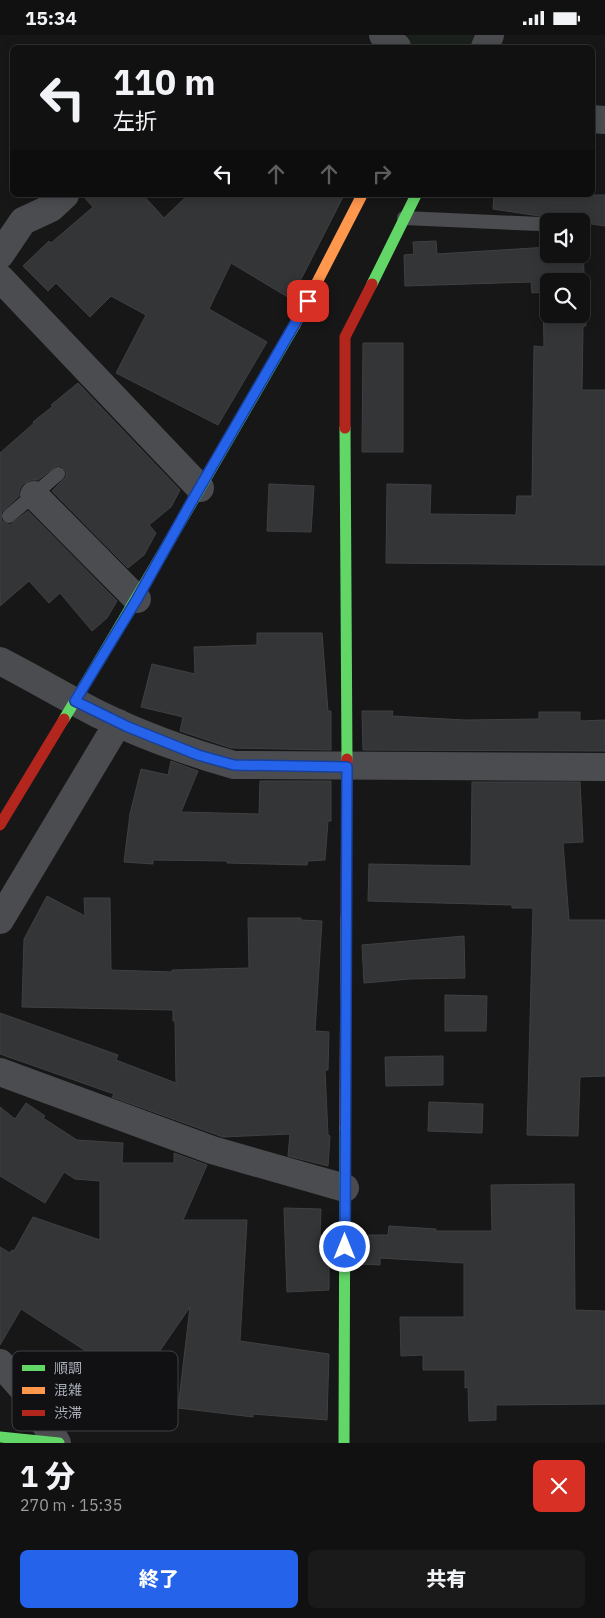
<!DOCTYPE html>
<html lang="ja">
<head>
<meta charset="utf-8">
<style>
  body { margin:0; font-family:"IBM Plex Sans","Noto Sans JP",sans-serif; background:#1a1a1a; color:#f1f3f6; height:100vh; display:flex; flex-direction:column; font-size:19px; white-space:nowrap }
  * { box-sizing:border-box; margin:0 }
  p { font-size:16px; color:#9c9d9f }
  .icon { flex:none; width:28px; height:28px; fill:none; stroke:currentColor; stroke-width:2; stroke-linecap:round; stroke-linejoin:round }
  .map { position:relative; height:1408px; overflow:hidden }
  .details { display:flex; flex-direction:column; background:#111; flex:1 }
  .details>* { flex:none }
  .guide { position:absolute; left:10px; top:10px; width:585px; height:152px; border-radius:8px; box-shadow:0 2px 12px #0003,0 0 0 1px #303131; background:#111; color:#f1f3f6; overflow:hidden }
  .tools { position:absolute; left:540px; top:178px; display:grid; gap:10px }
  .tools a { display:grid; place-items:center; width:50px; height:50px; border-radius:8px; background:#111; box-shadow:0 2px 12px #0003,0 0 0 1px #303131; font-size:25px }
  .pin { position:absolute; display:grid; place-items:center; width:42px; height:42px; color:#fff; margin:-21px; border-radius:10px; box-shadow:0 2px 8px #0006 }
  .me { position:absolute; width:55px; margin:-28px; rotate:0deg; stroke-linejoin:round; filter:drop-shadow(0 0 4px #0008) }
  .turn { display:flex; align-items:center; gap:18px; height:105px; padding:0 20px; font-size:22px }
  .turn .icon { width:65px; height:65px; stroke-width:2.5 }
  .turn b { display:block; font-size:35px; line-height:42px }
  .lanes { display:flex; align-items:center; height:48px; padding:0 20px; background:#0003; justify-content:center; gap:25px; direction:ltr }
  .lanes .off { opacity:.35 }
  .round { display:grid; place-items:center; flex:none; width:52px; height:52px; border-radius:8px; background:#1a1a1a }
  .headline { display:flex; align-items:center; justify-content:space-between; height:85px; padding:0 20px }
  h1 { font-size:30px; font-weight:800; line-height:38px }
  .action { display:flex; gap:10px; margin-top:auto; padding:10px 20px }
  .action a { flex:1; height:58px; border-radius:8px; background:#2563eb; color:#fff; font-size:20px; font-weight:800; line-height:58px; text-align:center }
  .action a+a { background:#1a1a1a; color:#f1f3f6 }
  .status { display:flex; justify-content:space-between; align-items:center; height:35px; padding:0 25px; background:#111; direction:ltr }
  .status svg { height:14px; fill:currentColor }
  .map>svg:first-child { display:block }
  .green { fill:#1b211c }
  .building { fill:#343537; stroke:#3f4043; fill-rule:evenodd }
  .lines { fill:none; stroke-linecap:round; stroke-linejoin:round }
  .lane { stroke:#4b4c50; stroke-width:14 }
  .street { stroke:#4b4c50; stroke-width:28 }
  .fast { stroke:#63d668; stroke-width:11 }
  .slow { stroke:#ff974d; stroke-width:11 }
  .jam { stroke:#b3261e; stroke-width:11 }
  .route-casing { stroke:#184099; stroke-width:12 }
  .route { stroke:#2563eb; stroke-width:9 }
  .key { fill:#111113; stroke:#3e4045; stroke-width:1 }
  .key-label { font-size:14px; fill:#a8adb8 }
</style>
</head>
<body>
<div class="status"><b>15:34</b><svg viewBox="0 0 49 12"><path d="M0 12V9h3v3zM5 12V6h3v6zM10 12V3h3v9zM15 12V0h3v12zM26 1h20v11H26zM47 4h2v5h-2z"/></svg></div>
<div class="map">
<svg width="605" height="1408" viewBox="0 0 605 1408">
  <rect width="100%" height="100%" fill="#171717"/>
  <path class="green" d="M396,0H480L476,12H408Z"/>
  <g class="building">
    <path d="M82,160H143L164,183L188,160H344L291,264L231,228L209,274L267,307L218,390L116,338L146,280L111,261L90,282L56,248L48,256L23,231L49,206L51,208L93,172Z"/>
    <path d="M494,160H605V191L493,174Z"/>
    <path d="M436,206L437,219L549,212V219H581V211H583L586,291H583L582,355H605V530L386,528L387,449L431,450L430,479L516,480L517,461H532L534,311L544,312L543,257L532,258L531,247L405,251L404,220L414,219L413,207ZM549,246H581V279H549Z"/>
    <path d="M363,308H403V417H362Z"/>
    <path d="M78,348L180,455L171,472L149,490L156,498L144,520L128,533L52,456L66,442V437L61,431H56L38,445H31L23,449L19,455V461L1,478L2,486L10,490L28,476L117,566L107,583L92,596L60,558L49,568L29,546L0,571V418L34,388L33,387L53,371L51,370Z"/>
    <path d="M269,449L314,451L311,497L267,496Z"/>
    <path d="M257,598H322L328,676H331V715L231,713L180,696L183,682L141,672L152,629L195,639L194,612L257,610Z"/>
    <path d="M362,676H393L392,681L465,685L539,684V677H580V686L605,685V716L363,715Z"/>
    <path d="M171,726L198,736L181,777L259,779L260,746H331V786H328L325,825L308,826L307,830L227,828V826L153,825V829L124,827L130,779L141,734L168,740Z"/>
    <path d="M472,747H580L583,807L563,808L569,885H605V1041L580,1042L578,1101L527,1100L533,873H512V870L368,866L369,829L471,831Z"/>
    <path d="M47,861L85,881L84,863H110L111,935L172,937V935L249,933L248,883H301V885L322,886L315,996L329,997L328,1035H325L328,1100L330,1101L328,1131L288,1121L290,1099L223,1102L112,1062L114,1059L0,1019V978L118,1020L116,1025L176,1048L175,986H173V975L22,972L24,904Z"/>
    <path d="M464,901L465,943L410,944L364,948L362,910Z"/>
    <path d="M445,960L487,961L486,996H445Z"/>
    <path d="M443,1021V1050L386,1051L385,1022Z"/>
    <path d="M429,1067L483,1069L482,1098L428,1096Z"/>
    <path d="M26,1068L45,1081L43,1083L77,1105L123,1108L122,1128H174V1118L207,1130L183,1185H247L240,1306L329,1319L327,1385L253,1379V1382L178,1373L190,1272L137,1349L21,1274L0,1310V1212L10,1218L12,1215L14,1216L33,1182L100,1205V1146L75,1144L64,1137L45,1168L0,1141V1072L15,1084Z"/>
    <path d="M574,1149L575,1275L605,1276V1369L496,1370V1385L469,1386L468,1352L465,1353V1335H423V1320L401,1321L400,1282H464V1228L380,1223V1230L360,1229L361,1200H388L389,1191L436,1194L435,1196H492L491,1150Z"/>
    <path d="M284,1173L321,1174L320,1200H329V1255L287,1257Z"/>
  </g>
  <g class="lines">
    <g class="lane">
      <path d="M404,183L539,189"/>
      <path d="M9,481L58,439"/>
    </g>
    <g class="street">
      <path d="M383,0L397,12"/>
      <path d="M485,12L490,0"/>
      <path d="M592,84L605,85"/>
      <path d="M0,220L23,186L51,173L65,160"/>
      <path d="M0,243L200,453"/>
      <path d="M34,460L137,564"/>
      <path d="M0,626C33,643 65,662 98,679C141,700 188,717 234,730L605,732"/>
      <path d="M0,885L118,688"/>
      <path d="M0,1037L212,1115L345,1153"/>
      <path d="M0,1328L23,1354L57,1408"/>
    </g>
    <g class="fast">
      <path d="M372,249L416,160"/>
      <path d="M345,393L347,724"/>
      <path d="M64,684C143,554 218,422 295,290"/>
      <path d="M0,1402L59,1408"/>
      <path d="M344,1408L345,1093"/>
    </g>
    <g class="slow">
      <path d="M295,290L362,160"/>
      <path d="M345,1093L346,881"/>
    </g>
    <g class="jam">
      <path d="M345,393V302L372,249"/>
      <path d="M0,790L64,684"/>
      <path d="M346,881L347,724"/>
    </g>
  </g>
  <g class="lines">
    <defs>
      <path id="route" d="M308,266L192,466L137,564L75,666L128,692L198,720L234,730L347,732L345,1212"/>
    </defs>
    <use href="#route" class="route-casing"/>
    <use href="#route" class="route"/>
  </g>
  <rect x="12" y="1316" width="166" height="80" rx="8" class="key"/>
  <rect x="22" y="1330" width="23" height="6" fill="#63d668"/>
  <rect x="22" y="1352" width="23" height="7" fill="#ff974d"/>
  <rect x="22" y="1375" width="23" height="6" fill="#b3261e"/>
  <g class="key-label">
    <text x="54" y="1338">順調</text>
    <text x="54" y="1360">混雑</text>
    <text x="54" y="1383">渋滞</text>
  </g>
</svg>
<div class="tools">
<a><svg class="icon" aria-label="sound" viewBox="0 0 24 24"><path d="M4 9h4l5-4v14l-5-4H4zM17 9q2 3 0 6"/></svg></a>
<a><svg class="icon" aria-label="search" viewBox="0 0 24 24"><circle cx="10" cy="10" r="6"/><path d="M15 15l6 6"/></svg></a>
</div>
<div class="pin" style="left:308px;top:266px;background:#d93025"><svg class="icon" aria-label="arrive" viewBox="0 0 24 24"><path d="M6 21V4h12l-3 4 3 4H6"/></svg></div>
<svg class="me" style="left:345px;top:1212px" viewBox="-20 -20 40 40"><circle r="17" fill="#2563eb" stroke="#fff" stroke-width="3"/><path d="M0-11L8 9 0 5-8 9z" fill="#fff"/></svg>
<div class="guide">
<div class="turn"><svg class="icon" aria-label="left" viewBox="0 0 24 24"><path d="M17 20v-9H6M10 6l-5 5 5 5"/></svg><div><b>110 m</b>左折</div></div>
<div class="lanes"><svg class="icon" aria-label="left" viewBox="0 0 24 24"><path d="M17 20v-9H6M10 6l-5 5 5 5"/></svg><svg class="icon off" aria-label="ahead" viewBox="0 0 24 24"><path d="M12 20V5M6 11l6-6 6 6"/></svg><svg class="icon off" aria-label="ahead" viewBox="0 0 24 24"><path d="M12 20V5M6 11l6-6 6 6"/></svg><svg class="icon off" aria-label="right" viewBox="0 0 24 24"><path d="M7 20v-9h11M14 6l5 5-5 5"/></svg></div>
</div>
</div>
<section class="details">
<div class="headline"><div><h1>1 分</h1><p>270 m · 15:35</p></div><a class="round" style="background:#d93025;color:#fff"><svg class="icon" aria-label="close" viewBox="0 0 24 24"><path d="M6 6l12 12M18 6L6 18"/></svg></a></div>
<div class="action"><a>終了</a><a>共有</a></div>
</section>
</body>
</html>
